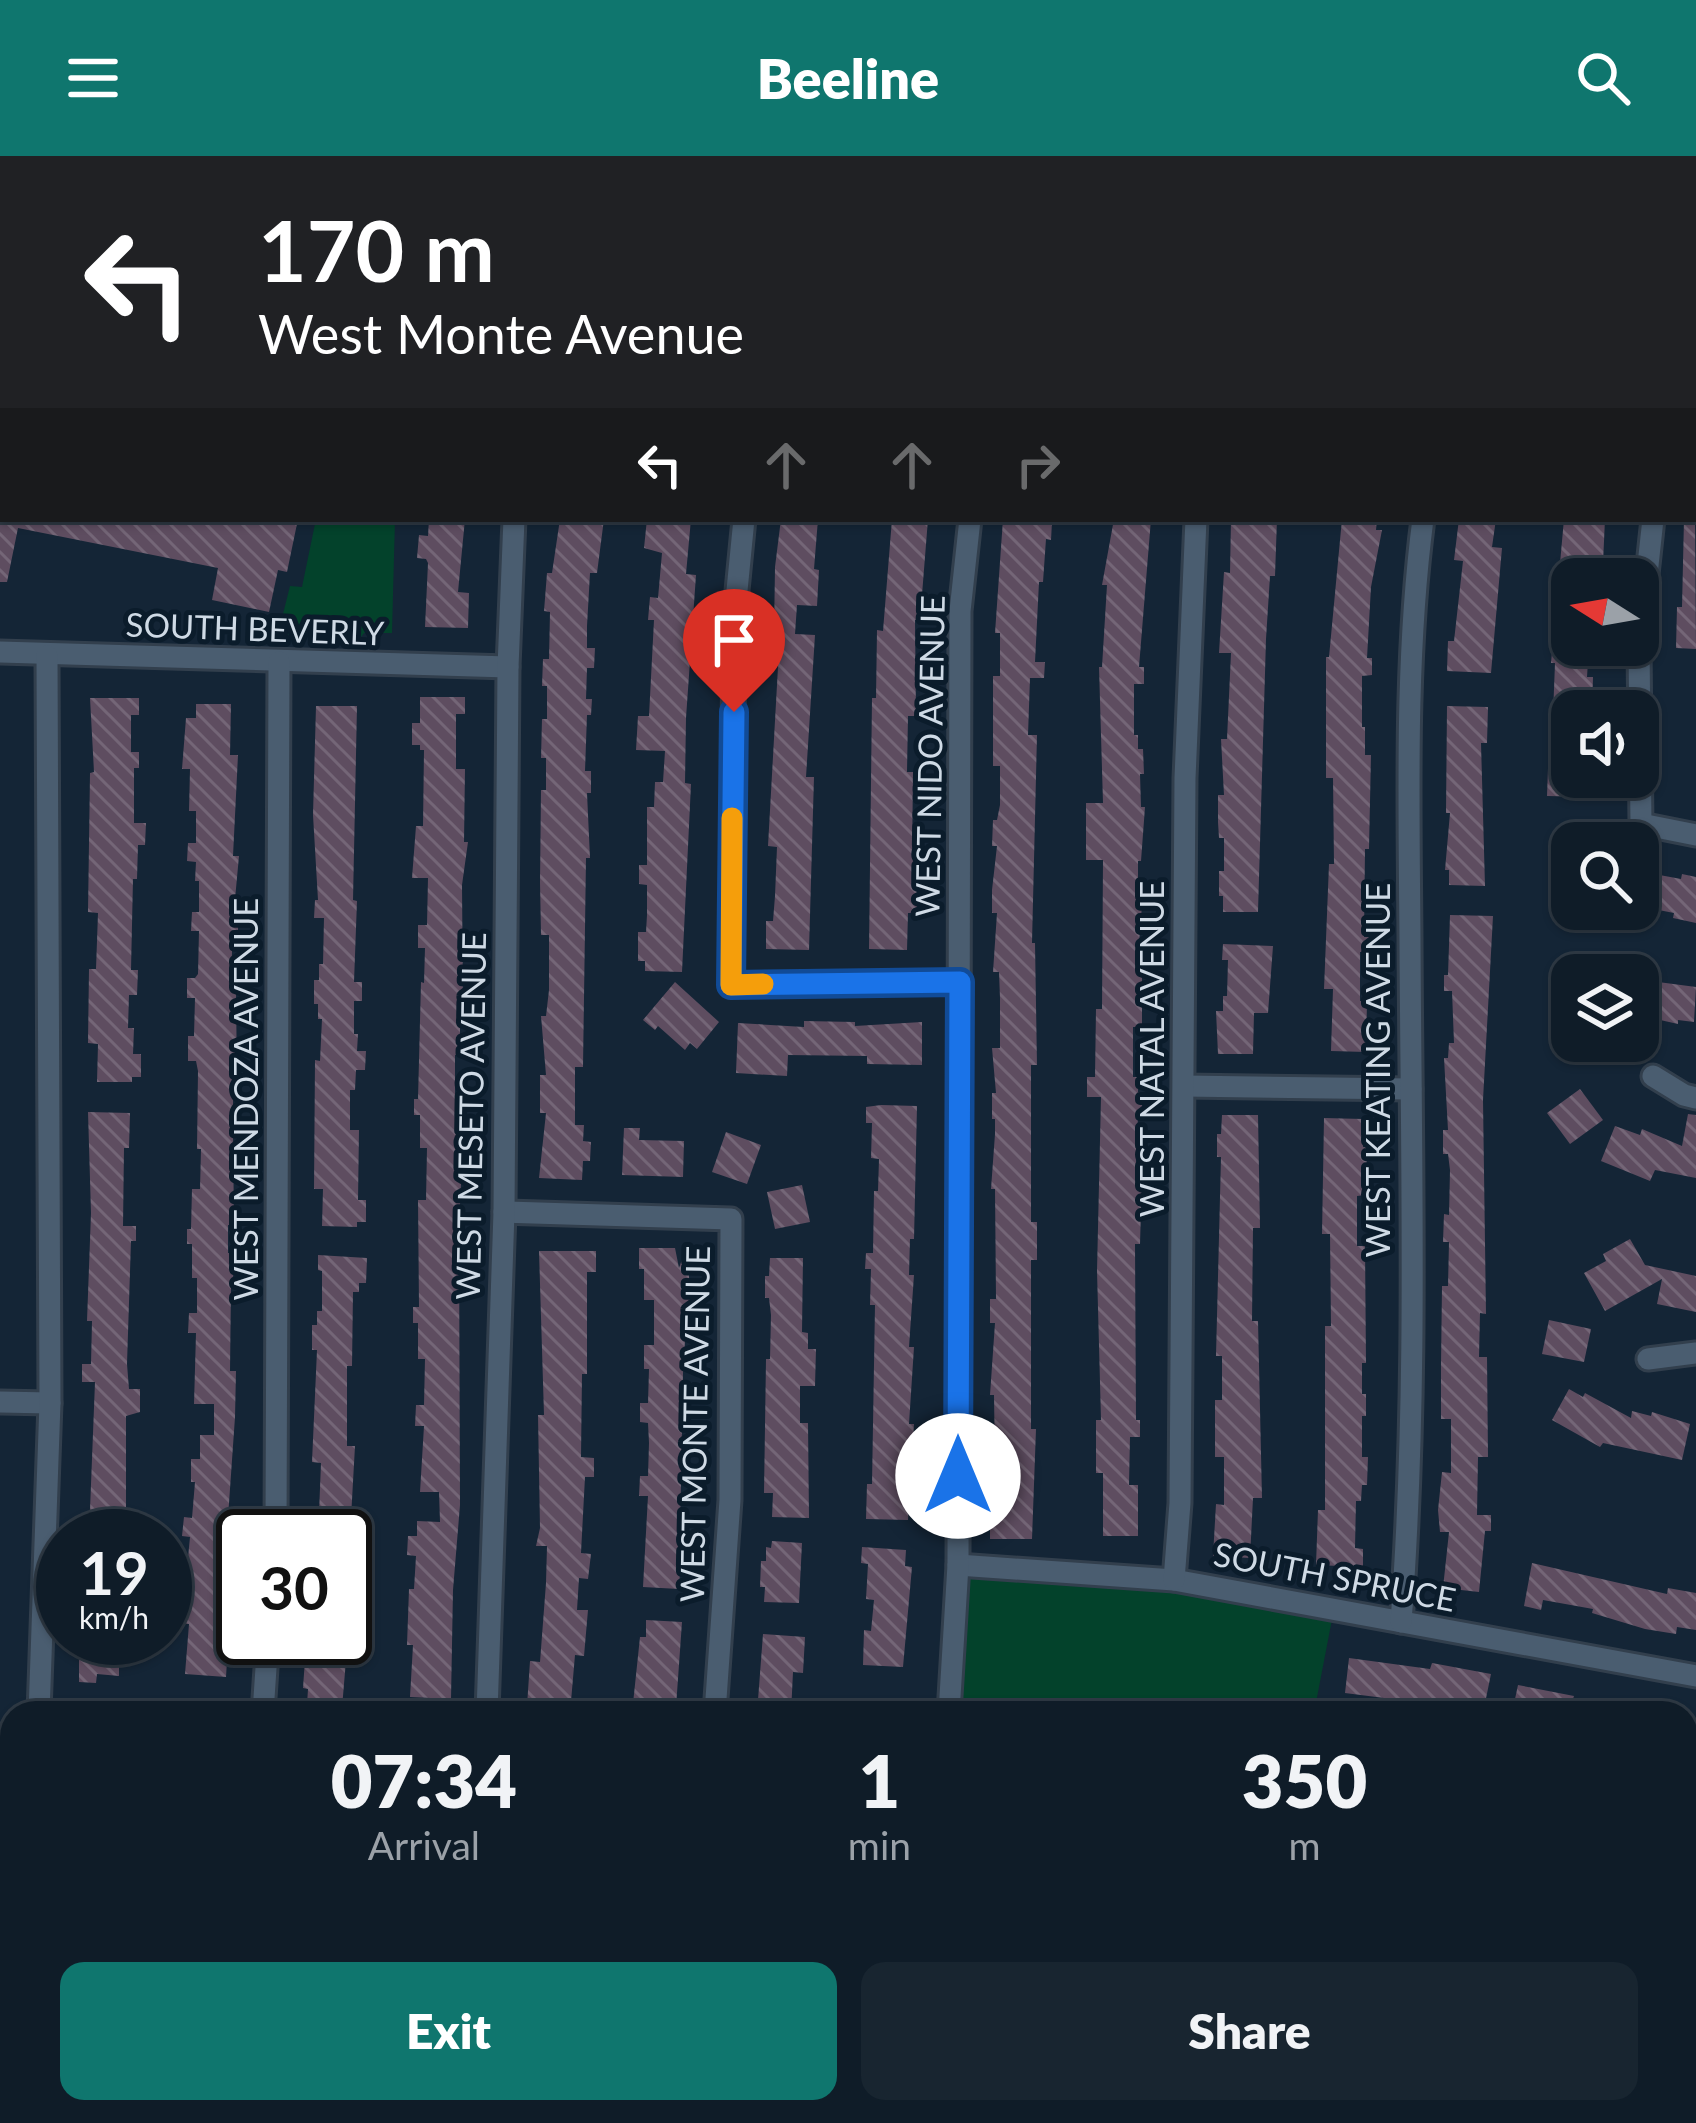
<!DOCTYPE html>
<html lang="en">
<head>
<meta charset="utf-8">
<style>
  body { margin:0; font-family:Lato,sans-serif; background:#182530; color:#f1f3f6; height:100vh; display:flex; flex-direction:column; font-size:45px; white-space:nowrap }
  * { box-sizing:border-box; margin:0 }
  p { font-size:39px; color:#9ba1a8 }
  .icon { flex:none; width:66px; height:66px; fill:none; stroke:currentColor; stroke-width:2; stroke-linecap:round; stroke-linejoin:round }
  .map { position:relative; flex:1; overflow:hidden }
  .panel { position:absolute; left:0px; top:1545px; width:1698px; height:423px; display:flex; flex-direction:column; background:#0f1c28; border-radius:36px 36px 0 0; box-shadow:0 3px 9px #0004,0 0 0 3px #2f3a45 }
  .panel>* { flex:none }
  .guide { position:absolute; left:0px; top:0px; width:1698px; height:366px; box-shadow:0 3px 9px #0004,0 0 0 3px #2f3a45; background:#202124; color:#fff; overflow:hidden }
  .needle { width:78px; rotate:281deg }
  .fabs { position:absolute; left:1551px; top:402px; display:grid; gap:24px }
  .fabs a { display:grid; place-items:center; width:108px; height:108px; border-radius:24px; background:#0f1c28; box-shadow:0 3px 9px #0004,0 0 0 3px #2f3a45; font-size:60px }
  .speed { position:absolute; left:36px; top:1353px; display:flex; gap:24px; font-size:60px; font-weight:700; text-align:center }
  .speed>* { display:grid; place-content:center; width:156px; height:156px; border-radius:50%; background:#0f1c28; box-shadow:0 3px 9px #0004,0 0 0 3px #2f3a45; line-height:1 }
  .speed small { font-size:30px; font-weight:400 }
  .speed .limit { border:6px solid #111; border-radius:18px; background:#fff; color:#111 }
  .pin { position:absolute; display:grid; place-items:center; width:102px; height:102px; color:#fff; margin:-123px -51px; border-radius:50% 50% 50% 0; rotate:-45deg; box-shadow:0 0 12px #0007 }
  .pin .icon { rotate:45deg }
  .me { position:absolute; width:132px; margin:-66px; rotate:0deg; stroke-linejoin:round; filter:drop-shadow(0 0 9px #0008) }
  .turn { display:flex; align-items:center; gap:42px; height:252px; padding:0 60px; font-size:54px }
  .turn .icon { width:156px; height:156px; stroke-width:2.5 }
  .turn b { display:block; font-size:84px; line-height:102px }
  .lanes { display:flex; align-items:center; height:114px; padding:0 60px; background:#0003; justify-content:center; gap:60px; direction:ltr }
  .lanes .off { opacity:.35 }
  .eta { display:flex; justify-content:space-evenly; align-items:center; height:204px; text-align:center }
  .eta b { font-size:72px; font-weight:800; line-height:84px }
  .cta { display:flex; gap:24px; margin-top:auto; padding:24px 60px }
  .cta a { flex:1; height:138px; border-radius:24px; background:#0f766e; color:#fff; font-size:48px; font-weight:800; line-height:138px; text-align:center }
  .cta a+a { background:#182530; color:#f1f3f6 }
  header { display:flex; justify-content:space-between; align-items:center; height:156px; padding:0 60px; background:#0f766e; color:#fff; font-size:54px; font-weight:800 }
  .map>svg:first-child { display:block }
  .green { fill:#03422b }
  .building { fill:url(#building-back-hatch) }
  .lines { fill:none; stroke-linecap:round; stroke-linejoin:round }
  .street-casing { stroke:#323f4d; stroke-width:27 }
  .secondary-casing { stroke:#323f4d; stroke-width:36 }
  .street { stroke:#4a5d70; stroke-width:21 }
  .secondary { stroke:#725970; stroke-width:30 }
  .route-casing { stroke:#114b97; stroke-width:30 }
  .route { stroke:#1a73e8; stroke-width:21 }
  .slow { stroke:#f59e0b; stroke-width:21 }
  .labels { text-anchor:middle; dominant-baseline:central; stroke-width:10; stroke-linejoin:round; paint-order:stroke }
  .street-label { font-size:33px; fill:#cfdae5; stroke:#0b1c2b }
</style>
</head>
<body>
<header><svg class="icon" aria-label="menu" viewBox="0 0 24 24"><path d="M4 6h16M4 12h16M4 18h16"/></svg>Beeline<svg class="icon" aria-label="search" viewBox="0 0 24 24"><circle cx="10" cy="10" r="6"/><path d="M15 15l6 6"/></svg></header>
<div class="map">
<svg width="1696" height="1967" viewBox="0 0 1696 1967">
  <defs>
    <pattern id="building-back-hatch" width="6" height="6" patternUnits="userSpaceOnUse" patternTransform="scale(3)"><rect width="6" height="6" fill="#5e4d60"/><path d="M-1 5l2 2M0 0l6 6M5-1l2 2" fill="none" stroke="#746677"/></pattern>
  </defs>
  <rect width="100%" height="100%" fill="#142536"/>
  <g class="green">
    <path d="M316,363H395L392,477H364L361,481L278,478L290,430L302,431Z"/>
    <path d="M958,1409L1174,1424L1334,1453L1314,1557H949Z"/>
  </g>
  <g class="building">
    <path d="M1695,361L1696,493L1676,492L1677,451H1682L1684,363Z"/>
    <path d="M0,363H298L287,416L278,414L269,456L212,444L218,412L18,372L7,426H0Z"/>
    <path d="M429,363H465L458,436L469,437L468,472L425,471L428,407L426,403L417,402L419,379L428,380Z"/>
    <path d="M560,363H604L597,417H590L587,470V492H595L594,512H587L586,543H592L591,559H587L585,615H591V637H587L590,702H586L583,911H575V969H584L583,985L591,986L590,1005H583L582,1024L539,1022L546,957H540V919H546L541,860H546L549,834V779H541L540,726L541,634H546V602H541L542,563H547V530H542L543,503H549L550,456L544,455L547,417H552Z"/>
    <path d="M647,363H691L686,418L696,419L686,562L685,627L691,628L682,816L645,815V805H638V776H646L647,759V729L639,728V709H647V651H654L655,626H663L665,595L636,594L638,560H649L654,464H648L650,441L658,442L662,397L644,392Z"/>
    <path d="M781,363H818L814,413L819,414L817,450L797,449L795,478L815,479L806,621H814L809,794L766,793V765H773L775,740L777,691L768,690L779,493H769L770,476L774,477L775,411Z"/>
    <path d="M892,363H928L920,464H915L916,560H908L907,616H913L912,703H916L917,757H908L907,794L869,793L872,542H876L877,474L883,475Z"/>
    <path d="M1003,363L1052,366L1051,384L1046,383L1043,426H1039L1035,506H1045L1044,522H1030L1028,579H1037L1032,787H1035L1037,909H1031V1066H1037V1104H1031V1273H1036L1032,1383H990V1355H995V1309L994,1239H990L995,1167H990V1143H996L995,1033H991L995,978V963H992V937H996L992,892H1000V842L999,816H993L997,757H992V734L997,690H992L993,664H997L1000,649V610H993V520H1000V477H995Z"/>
    <path d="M1114,363H1151L1139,511H1144V528H1134V579H1138V593H1143L1144,618H1140L1141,651H1145L1141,705H1138V736H1143L1138,800H1142V871H1133V921H1138V936H1142V964H1138L1136,979V1019L1142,1020L1140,1088H1135L1136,1264H1140V1281H1130L1129,1329H1138V1380H1103V1317H1096V1264H1101L1097,1115L1101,941H1087V921H1095L1096,853H1102L1103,704H1086V647H1103L1099,511H1102L1107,429H1102Z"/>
    <path d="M1231,363H1277L1275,420H1270L1266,483L1258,756H1223V740H1219V715H1224V682H1219L1218,666V639H1224L1221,583H1227L1231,497H1219L1224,416L1230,417Z"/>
    <path d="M1342,363H1377L1376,374H1382L1371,431L1367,502H1372V519L1362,520V571H1365V599H1371L1369,693H1365L1364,781H1369V796H1360V845H1367L1366,896L1331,895L1333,833H1324L1329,708H1334L1333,622H1326V501H1329Z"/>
    <path d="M1459,363H1496L1492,391L1502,392L1491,517L1447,515L1448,485H1454L1463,405L1454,404Z"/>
    <path d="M1564,363H1605L1603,407H1595L1594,423H1572V489H1589L1587,521H1593L1592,555H1572V621H1591V641L1547,640L1549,585H1552L1555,507H1551Z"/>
    <path d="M420,541H465V558H456V613H465L464,686H468L462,729L463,850H460V899H455V943L458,944V961H464L459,1072L460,1349L453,1434L451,1543L410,1541L413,1489H407L409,1433H414L416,1400L407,1399L408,1380H417V1365L440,1366L439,1336H420L424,1270H415L416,1249H424L425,1203H418V1167H413V1151H419L418,1044H426L427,992H420V959H414V943H418L421,826L424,827L425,792H418V769H427L428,722H412L416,670H423L424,594H420V589H412V567H420Z"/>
    <path d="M90,542H139V559H131V596H139V612H134V667H146L145,689H138L137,723H133L131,814H138L137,839H129L128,872H134L133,898H141V921H132V926H97L98,888L88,887L89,813H96L98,757L88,756L90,617L94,616Z"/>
    <path d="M196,548H231L230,599H238L233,700H239L234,754H238V779H234L232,795L231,835L236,836L237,926H233V955H237V977H233L234,1069H228V1097H238L231,1130L230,1215H236L235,1261L227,1376H235L226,1521L185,1518L189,1468L173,1467L176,1411L187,1412L190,1381L182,1380L184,1361L192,1362L195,1326H191V1303H200V1279H214V1248H194L196,1177H188L189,1157H197V1122H192V1088H187V1073H191L192,1033H200L201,993H197L198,915L196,905H188V880H194L195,842H187V822H195L198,818L199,775H191L192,756H199V725H195L196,706L187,705L188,687H196V655H189L190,613H182L186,562H196Z"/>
    <path d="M316,550H357L353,744L357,745L354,826H362V845H354V878H358L357,895H366L365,914H356L355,934H350V974H359L358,1044H366V1066H357V1071L322,1070L323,1033H314L315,904L320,905L322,863H318V848H314V824H319V808H323L324,762H314L315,744H318L313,659Z"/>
    <path d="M1447,550L1488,551L1487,587H1481L1485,730L1449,729V714H1445L1450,657H1446Z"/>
    <path d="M1638,715L1681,723L1682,718L1696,721V767L1673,762L1674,757L1638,750Z"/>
    <path d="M1450,759L1493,760L1483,944L1486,1158L1480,1157L1479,1201H1487L1488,1301H1478L1477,1359H1491V1375H1485L1479,1436L1443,1432L1449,1376H1440L1438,1354L1442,1316L1451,1317V1263H1441V1209L1442,1130H1448L1449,1086H1443L1444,1058L1449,1059L1450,1014L1448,998H1443V974H1448L1444,902H1448L1449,887H1454L1452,835H1444V819H1448Z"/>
    <path d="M1223,788L1273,790L1268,857H1254L1253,898H1218L1216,855H1223V840H1227L1228,804H1222Z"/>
    <path d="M1643,824L1696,831L1694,866L1678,864V868L1638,859Z"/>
    <path d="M675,826L719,866L697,893L690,887L685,894L658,870L655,874L643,864Z"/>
    <path d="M804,865L855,866V870L922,866V909L867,908V900L788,899L787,920L736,917L738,867L804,871Z"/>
    <path d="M1580,933L1603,964L1570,988L1547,957Z"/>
    <path d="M881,949L917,950L914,1083H910L909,1119H914L909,1191H914L909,1268H914L908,1364L866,1363L867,1328H872L875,1149H870L871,1113H865L866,1097H873L874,1035H878L879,1003L871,1002L872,967H866V951Z"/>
    <path d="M88,956L130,957L129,992H124L123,1070H136V1085H131L127,1208L129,1233H140V1256L126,1260V1380H89L95,1226H82V1208H91L92,1165H87L91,1057Z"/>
    <path d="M1688,958L1696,959V1022L1655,1014L1650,1025L1601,1005L1615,970L1640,979L1642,973L1682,990Z"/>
    <path d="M1222,959H1258L1260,1072H1253L1252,1165H1258L1262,1342H1253L1250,1402L1213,1400L1216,1348L1224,1349V1301H1215V1244H1222V1200H1216L1221,1001H1217V978H1221Z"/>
    <path d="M1324,962L1363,963V991H1367L1366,1039L1357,1040V1090H1365L1366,1207H1362V1238H1366V1260H1362V1301H1368L1367,1329H1362L1361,1345H1356L1355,1392L1363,1393V1411L1316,1409L1318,1354H1325V1170H1331L1330,1078H1322Z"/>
    <path d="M624,972H640L639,984L684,985L683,1021L622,1019Z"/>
    <path d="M726,976L761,989L747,1028L712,1016Z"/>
    <path d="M802,1029L810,1066L775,1073L767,1036Z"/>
    <path d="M1630,1083L1645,1109L1696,1120V1156L1657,1148L1662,1123L1605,1155L1584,1117L1606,1105L1603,1098Z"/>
    <path d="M688,1086L690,1152H687L683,1217L680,1380L681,1395H685L684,1416H680L679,1433L643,1431L648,1340H639L640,1320H648L649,1287L648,1267L640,1266V1247H648L649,1213H644V1189H654V1144H644V1113H639V1092H675L679,1112Z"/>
    <path d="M539,1095H596V1116H587V1218H582L581,1301L594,1302V1321H585L581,1397L591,1398L588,1423L579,1422L577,1454H588L584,1500L575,1499L570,1557H532L533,1550H527L530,1505L540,1506L546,1427L547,1390H536L540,1372L538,1259H544Z"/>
    <path d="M318,1099L367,1102L366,1127H359V1136H353L352,1210H347V1290H355L350,1380H314L315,1357H319L321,1307L312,1306L317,1194H312V1169H317V1155H322V1115L318,1114Z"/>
    <path d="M770,1102H803L802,1176L808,1177V1193H816L815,1230H800V1267H808L809,1362L772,1361L773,1337H764L766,1203H770L771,1159L769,1142H765V1120H769Z"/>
    <path d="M1549,1164L1591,1173L1584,1206L1542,1198Z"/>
    <path d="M1569,1233L1583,1241L1585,1237L1631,1262L1632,1255L1651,1260L1652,1256L1690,1268L1682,1304L1603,1287L1600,1291L1552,1264Z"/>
    <path d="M772,1385L802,1387L799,1447L764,1446L765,1431H760L761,1405H766V1391L771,1392Z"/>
    <path d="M862,1391L906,1394L905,1410L912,1411L903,1511L863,1509L864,1474L871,1475L874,1444L866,1443L868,1408L861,1407Z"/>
    <path d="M1532,1407L1667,1438L1668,1432L1696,1437V1474L1677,1471L1676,1478L1645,1473L1592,1457L1593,1453L1543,1444L1541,1454L1524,1450Z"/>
    <path d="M646,1464L682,1466L676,1551L672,1557H632L640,1481H646Z"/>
    <path d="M763,1478L805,1481L803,1517L793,1516L791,1557H757Z"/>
    <path d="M79,1482L129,1483L127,1509H119V1520L97,1518L96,1527L79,1526Z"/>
    <path d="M306,1489L347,1492L342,1552L307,1549L308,1533L303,1532Z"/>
    <path d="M1349,1502L1430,1513L1432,1507L1491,1518L1483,1557H1421L1423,1547L1345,1537Z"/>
    <path d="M1518,1529L1574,1540L1573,1543L1605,1551L1604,1557H1512Z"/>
  </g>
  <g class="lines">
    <defs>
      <g id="street">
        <path d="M1490,0V3"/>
        <path d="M566,3L567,0"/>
        <path d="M802,3L803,0"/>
        <path d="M1211,3V0"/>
        <path d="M1695,142L1696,137"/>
        <path d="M744,363L734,465L731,828L960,826"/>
        <path d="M1653,363L1639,492L1641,668L1696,679"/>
        <path d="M0,496L508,511"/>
        <path d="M1653,920L1684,939L1696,942"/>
        <path d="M1184,930L1411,933"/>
        <path d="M504,1056L731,1063L730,1344L715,1557"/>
        <path d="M1648,1203L1696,1197"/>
        <path d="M0,1246L50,1247"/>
        <path d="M276,1380L279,506"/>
        <path d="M958,1409L1174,1424L1696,1520"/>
        <path d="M1174,1424L1180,1347L1185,622L1196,363"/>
        <path d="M1401,1466C1418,1239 1411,1010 1410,782C1409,643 1405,501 1423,363"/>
        <path d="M39,1557L50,1247L47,500"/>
        <path d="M263,1557L268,1482"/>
        <path d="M487,1557L504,1056L508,511L514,363"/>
        <path d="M949,1557L958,1409L960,455L970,363"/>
        <path d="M527,1967L529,1956"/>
        <path d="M901,1967L903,1956"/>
      </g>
      <g id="secondary">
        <path d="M936,0L949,3"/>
        <path d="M1695,164H1696"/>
        <path d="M0,1960L46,1967"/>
      </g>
    </defs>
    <use href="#street" class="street-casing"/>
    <use href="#secondary" class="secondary-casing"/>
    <use href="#street" class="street"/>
    <use href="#secondary" class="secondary"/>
  </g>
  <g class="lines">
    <defs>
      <path id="route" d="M734,556L731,829L960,826L958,1320"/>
    </defs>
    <use href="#route" class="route-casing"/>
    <use href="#route" class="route"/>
    <path class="slow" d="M732,662L731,829L763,828"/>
  </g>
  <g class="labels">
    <g class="street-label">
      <text transform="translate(255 472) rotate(2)">SOUTH BEVERLY</text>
      <text transform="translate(929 600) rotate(-89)">WEST NIDO AVENUE</text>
      <text transform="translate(1151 893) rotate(-90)">WEST NATAL AVENUE</text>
      <text transform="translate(1377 914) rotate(-90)">WEST KEATING AVENUE</text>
      <text transform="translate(245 943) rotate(-90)">WEST MENDOZA AVENUE</text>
      <text transform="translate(470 960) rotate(-89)">WEST MESETO AVENUE</text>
      <text transform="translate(694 1268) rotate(-89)">WEST MONTE AVENUE</text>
      <text transform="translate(1335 1420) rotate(11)">SOUTH SPRUCE</text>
    </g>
  </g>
</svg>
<div class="fabs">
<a><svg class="needle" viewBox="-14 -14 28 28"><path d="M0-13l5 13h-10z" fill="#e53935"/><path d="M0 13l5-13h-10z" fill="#9ba1a8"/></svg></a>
<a><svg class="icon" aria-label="sound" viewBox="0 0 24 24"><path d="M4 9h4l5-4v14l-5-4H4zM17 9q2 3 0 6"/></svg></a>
<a><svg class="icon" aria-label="search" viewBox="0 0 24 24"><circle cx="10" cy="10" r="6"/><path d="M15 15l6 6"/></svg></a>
<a><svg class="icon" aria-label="layers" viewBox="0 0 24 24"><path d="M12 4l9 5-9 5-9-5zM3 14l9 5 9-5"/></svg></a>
</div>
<div class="speed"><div>19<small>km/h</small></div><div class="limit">30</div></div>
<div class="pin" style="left:734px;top:556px;background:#d93025"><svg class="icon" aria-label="arrive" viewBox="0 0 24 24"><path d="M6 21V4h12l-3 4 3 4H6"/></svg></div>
<svg class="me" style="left:958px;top:1320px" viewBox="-20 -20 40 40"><circle r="19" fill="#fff"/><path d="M0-13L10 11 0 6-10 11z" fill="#1a73e8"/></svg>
<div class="guide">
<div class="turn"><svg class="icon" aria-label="left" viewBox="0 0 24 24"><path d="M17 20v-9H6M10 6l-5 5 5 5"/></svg><div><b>170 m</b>West Monte Avenue</div></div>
<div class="lanes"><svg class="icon" aria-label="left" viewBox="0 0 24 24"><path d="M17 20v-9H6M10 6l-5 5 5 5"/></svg><svg class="icon off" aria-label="ahead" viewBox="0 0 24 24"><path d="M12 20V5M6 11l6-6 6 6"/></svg><svg class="icon off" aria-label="ahead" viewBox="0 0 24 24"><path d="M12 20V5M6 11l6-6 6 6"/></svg><svg class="icon off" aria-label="right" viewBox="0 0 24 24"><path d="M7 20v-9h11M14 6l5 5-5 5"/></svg></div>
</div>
<section class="panel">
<div class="eta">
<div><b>07:34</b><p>Arrival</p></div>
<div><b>1</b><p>min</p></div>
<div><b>350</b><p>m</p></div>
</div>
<div class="cta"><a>Exit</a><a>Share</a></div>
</section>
</div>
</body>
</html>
